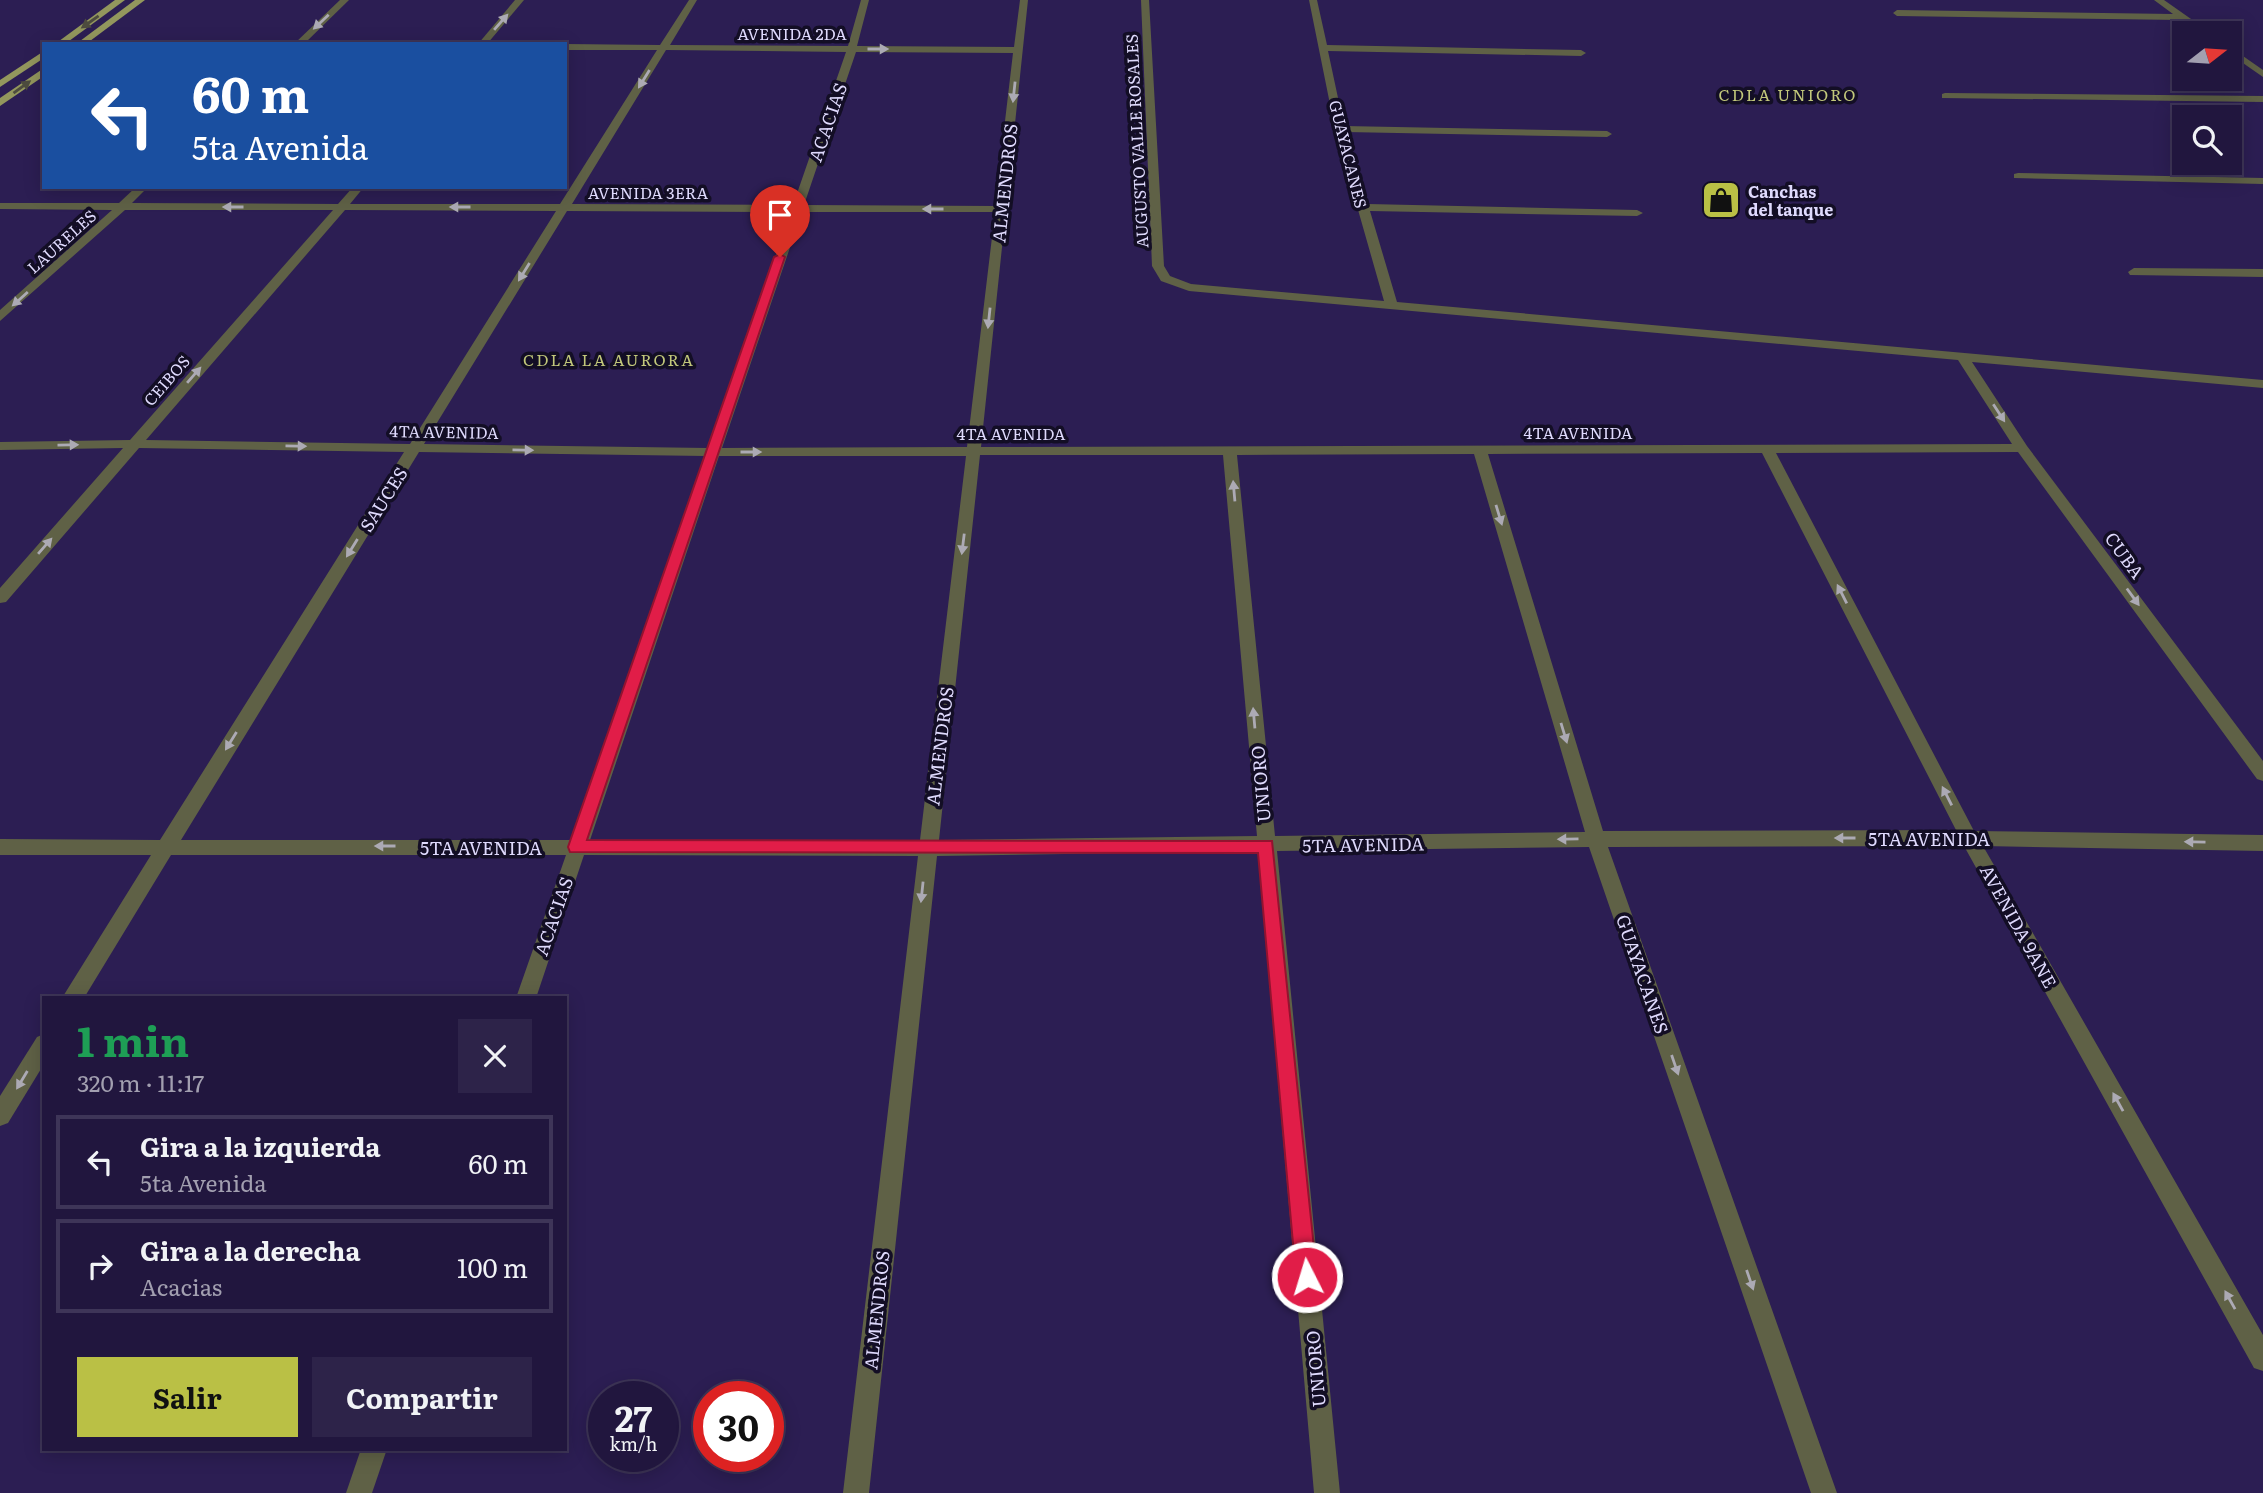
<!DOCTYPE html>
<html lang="es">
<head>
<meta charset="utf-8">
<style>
  body { margin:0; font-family:Literata,serif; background:#2d2349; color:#f1f3f6; height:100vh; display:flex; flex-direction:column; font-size:26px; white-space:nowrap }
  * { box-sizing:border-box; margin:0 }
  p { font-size:23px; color:#a29fb0 }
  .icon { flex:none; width:38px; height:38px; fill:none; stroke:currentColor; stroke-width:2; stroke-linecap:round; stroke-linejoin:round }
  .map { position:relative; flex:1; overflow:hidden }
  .drawer { position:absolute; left:42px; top:996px; width:525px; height:455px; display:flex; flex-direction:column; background:#21163e; border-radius:0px; box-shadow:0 4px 18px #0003,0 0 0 2px #3e3558 }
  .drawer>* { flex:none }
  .banner { position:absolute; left:42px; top:42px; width:525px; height:147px; border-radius:0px; box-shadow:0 4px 18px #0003,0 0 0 2px #3e3558; background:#1a4fa0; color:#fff; overflow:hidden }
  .needle { width:46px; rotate:73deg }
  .buttons { position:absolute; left:2172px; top:21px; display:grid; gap:14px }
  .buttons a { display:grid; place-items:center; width:70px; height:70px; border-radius:0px; background:#21163e; box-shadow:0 4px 18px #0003,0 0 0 2px #3e3558; font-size:35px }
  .speed { position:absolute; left:588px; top:1381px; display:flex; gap:14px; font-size:35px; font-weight:700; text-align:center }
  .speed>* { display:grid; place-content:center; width:91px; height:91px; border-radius:50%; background:#21163e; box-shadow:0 4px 18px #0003,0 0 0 2px #3e3558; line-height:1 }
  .speed small { font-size:18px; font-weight:400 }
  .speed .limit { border:10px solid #d22; background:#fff; color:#111 }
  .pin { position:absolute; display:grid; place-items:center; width:60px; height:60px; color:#fff; margin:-72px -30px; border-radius:50% 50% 50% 0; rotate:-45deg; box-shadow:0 0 7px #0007 }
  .pin .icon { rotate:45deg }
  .me { position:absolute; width:77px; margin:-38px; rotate:355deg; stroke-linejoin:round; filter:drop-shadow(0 0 5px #0008) }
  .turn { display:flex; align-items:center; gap:24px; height:147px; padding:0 35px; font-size:32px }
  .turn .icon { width:91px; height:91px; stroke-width:2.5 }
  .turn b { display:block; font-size:49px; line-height:60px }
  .round { display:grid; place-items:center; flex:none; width:74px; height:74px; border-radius:0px; background:#2d2349 }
  .headline { display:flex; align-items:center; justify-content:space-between; height:119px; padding:0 35px }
  h1 { font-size:42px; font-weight:700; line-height:52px; color:#1e9e55 }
  .button { display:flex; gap:14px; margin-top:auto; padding:14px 35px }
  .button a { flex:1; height:80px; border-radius:0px; background:#bac045; color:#111; font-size:28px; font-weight:700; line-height:80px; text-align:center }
  .button a+a { background:#2d2349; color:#f1f3f6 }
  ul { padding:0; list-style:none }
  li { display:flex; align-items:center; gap:21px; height:94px; margin:0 14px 10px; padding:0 21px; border:4px solid #3e3558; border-radius:0px }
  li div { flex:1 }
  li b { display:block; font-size:26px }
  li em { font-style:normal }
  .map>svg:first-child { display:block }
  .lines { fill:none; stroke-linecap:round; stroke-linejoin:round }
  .minor { fill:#5f6146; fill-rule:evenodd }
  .major { fill:#93975d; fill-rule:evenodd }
  .oneway { fill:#4d4c3e }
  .oneway2 { fill:#acaab4 }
  .route { fill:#e11d48; stroke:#92132f; stroke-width:2 }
  .labels { text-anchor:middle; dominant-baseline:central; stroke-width:7; stroke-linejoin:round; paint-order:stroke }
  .far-street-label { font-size:16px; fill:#dfdafd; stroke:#130e25 }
  .far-neighbourhood-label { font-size:16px; letter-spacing:2px; fill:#c2c87b; stroke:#130e25 }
  .far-poi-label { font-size:16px; font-weight:bold; fill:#dfdafd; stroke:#130e25; text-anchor:start }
  .street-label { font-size:18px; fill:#dfdafd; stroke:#130e25 }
</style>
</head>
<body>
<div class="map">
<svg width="2263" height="1493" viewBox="0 0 2263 1493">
  <rect width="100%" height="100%" fill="#2c1e53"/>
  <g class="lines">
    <g class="minor">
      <path d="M340,0H349L304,44H294Z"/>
      <path d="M515,0H524L487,44H478Z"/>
      <path d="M689,0H697L670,45L848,46L861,0H869L857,46L1014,47L1020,0H1028L981,447L2012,444L1958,360L1189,291L1161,281L1152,266L1141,0H1149L1164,266L1170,276L1191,284L1384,301L1335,129L1309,0H1317L1327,45L1581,50L1586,53L1581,56L1328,51L1344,126L1607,131L1612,134L1607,137L1346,132L1368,204L1637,210L1643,213L1637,216L1370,211L1397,302L2263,380V388L1972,362L2027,446L2263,761V781L2257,779L2018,452L1776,453L1974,831L2263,835V851L1983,846L2263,1335V1371L2254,1368L1964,846L1608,847L1837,1493H1811L1589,847L1277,851L1340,1493H1314L1258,851L937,856L869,1493H843L918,856L584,855L536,998H516L566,855H171L84,998H62L151,855H0V839L160,840L404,452L139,448L6,602L0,603V588L123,448L0,450V442L130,440L333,210H125L0,321V310L112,210L0,209V203H119L136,187H148L132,203L338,204L353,187H364L350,204H560L657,50H565V44L660,45ZM666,50L846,52L793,205L572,204ZM856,52L1013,53L995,206L804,205ZM345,210L556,211L410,444L146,440ZM567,211L791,212L708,448L424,444ZM802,212H995L967,447L722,448ZM419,452L705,456L571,840H181ZM1762,453L1956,830L1603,831L1488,454ZM1474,454L1585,832L1275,836L1237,455ZM980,455H1223L1257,836L939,840ZM719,456H966L920,840H590Z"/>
      <path d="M2154,0H2164L2211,33H2200L2181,20L1897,16L1893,13L1897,10L2173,14Z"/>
      <path d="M2230,47L2263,70V77L2230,54Z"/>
      <path d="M1945,93L2263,96V102L1942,98V94Z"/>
      <path d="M2018,173L2263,178V184L2014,178V174Z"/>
      <path d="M2134,268L2263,269V277L2130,275L2128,272Z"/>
      <path d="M44,1034V1064L8,1123L0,1126V1096L37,1037Z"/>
      <path d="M361,1449H387L372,1493H346Z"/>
    </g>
    <g class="major">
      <path d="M115,0H125L65,44H55Z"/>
      <path d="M135,0H145L86,44H76Z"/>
      <path d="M44,51V58L0,87V80Z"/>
      <path d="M44,68V76L0,106V98Z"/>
    </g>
  </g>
  <defs><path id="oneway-solid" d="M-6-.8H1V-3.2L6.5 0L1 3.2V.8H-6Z" transform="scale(1.75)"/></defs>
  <g class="oneway">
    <use href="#oneway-solid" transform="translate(90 22) rotate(145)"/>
    <use href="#oneway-solid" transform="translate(22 87) rotate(-36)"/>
  </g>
  <g class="oneway2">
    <use href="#oneway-solid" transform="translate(321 22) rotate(137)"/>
    <use href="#oneway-solid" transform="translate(501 22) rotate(-49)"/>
    <use href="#oneway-solid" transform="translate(878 49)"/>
    <use href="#oneway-solid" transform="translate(644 79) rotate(122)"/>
    <use href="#oneway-solid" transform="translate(1014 92) rotate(96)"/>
    <use href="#oneway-solid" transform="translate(233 207) rotate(-180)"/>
    <use href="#oneway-solid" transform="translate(460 207) rotate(-180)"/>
    <use href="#oneway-solid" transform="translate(933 209) rotate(-180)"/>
    <use href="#oneway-solid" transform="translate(524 272) rotate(122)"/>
    <use href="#oneway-solid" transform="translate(20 299) rotate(138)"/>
    <use href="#oneway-solid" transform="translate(989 318) rotate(96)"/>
    <use href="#oneway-solid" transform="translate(194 375) rotate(-49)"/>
    <use href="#oneway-solid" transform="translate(1999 413) rotate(57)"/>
    <use href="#oneway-solid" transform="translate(68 445) rotate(-1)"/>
    <use href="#oneway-solid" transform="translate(296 446) rotate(1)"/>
    <use href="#oneway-solid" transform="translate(523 450) rotate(1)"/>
    <use href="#oneway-solid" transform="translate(751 452)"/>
    <use href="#oneway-solid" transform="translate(1234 491) rotate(-95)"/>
    <use href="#oneway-solid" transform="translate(1499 515) rotate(73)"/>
    <use href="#oneway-solid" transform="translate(963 544) rotate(97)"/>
    <use href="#oneway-solid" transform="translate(45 546) rotate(-49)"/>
    <use href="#oneway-solid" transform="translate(352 548) rotate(122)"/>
    <use href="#oneway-solid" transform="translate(1842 594) rotate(-117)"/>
    <use href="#oneway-solid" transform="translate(2133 597) rotate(54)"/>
    <use href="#oneway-solid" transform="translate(1254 718) rotate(-95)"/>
    <use href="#oneway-solid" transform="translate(1564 733) rotate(73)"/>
    <use href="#oneway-solid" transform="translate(231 741) rotate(122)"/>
    <use href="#oneway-solid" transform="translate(1947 796) rotate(-117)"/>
    <use href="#oneway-solid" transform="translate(1845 838) rotate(180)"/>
    <use href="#oneway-solid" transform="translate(1568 839) rotate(179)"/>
    <use href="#oneway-solid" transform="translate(2195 842) rotate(-179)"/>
    <use href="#oneway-solid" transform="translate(385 846) rotate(-180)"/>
    <use href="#oneway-solid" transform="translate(922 892) rotate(96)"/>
    <use href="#oneway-solid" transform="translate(1675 1065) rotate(71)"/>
    <use href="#oneway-solid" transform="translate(22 1080) rotate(121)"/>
    <use href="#oneway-solid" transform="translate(2118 1102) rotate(-119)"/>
    <use href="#oneway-solid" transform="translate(1750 1280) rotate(71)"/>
    <use href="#oneway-solid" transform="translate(2230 1300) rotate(-119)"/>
  </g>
  <path class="route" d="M780,254L785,257L587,840L1272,841L1317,1277L1314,1285L1307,1288L1299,1285L1296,1277L1258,853L570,852L568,847L774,257Z"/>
  <defs>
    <symbol id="shop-square" viewBox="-11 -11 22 22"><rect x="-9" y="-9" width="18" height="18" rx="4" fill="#bac045" stroke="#130e25"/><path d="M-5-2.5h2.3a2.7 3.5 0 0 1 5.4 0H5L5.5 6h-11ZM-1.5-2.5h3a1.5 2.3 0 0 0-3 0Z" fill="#111"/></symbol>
  </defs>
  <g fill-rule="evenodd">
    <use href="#shop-square" x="1699" y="178" width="44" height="44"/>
  </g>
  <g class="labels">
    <g class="far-street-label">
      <text x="792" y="33">AVENIDA 2DA</text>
      <text transform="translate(1136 141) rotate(-93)">AUGUSTO VALLE ROSALES</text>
      <text transform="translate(1349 154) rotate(76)">GUAYACANES</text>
      <text x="648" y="192">AVENIDA 3ERA</text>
      <text transform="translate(61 241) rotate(-42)">LAURELES</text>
      <text transform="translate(166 380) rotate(-49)">CEIBOS</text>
      <text transform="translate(444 431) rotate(1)">4TA AVENIDA</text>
      <text x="1578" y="432">4TA AVENIDA</text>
      <text x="1011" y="433">4TA AVENIDA</text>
    </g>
    <g class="far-neighbourhood-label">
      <text x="1788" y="94">CDLA UNIORO</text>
      <text x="609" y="359">CDLA LA AURORA</text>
    </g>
    <g class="far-poi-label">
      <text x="1748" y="191">Canchas<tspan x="1748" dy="18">del tanque</tspan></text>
    </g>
    <g class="street-label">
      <text transform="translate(827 122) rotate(-71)">ACACIAS</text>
      <text transform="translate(1004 183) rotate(-84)">ALMENDROS</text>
      <text transform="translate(383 499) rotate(-58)">SAUCES</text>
      <text transform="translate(2125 555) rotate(54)">CUBA</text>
      <text transform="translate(939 746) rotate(-83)">ALMENDROS</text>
      <text transform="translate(1260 784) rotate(-95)">UNIORO</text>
      <text x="1929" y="838">5TA AVENIDA</text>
      <text transform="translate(1363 844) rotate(-1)">5TA AVENIDA</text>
      <text x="481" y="847">5TA AVENIDA</text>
      <text transform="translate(553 916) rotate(-71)">ACACIAS</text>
      <text transform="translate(2019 926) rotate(61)">AVENIDA 9ANE</text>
      <text transform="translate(1643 974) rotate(71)">GUAYACANES</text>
      <text transform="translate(876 1310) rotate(-84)">ALMENDROS</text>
      <text transform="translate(1315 1369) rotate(-95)">UNIORO</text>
    </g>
  </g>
</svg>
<div class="buttons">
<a><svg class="needle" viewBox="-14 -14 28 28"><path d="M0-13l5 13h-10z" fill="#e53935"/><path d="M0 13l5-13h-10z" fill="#a29fb0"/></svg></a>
<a><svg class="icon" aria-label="search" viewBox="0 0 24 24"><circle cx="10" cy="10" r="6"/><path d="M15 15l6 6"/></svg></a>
</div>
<div class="speed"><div>27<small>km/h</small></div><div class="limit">30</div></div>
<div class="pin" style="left:780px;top:257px;background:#d93025"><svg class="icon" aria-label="arrive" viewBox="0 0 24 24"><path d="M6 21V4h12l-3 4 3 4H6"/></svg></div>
<svg class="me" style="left:1307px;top:1277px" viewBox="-20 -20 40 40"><circle r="17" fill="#e11d48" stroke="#fff" stroke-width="3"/><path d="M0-11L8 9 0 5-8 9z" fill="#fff"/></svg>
<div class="banner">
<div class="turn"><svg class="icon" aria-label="left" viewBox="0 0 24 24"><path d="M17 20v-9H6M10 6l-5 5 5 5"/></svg><div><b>60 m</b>5ta Avenida</div></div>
</div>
<section class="drawer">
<div class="headline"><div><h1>1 min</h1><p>320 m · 11:17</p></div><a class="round"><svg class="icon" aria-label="close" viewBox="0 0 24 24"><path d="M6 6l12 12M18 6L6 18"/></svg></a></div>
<ul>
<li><svg class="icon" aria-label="left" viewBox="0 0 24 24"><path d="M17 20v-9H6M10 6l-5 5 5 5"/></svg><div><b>Gira a la izquierda</b><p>5ta Avenida</p></div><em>60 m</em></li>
<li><svg class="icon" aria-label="right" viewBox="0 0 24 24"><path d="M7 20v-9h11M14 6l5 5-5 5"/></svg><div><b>Gira a la derecha</b><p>Acacias</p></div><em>100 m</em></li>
</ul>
<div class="button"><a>Salir</a><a>Compartir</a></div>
</section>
</div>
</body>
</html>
